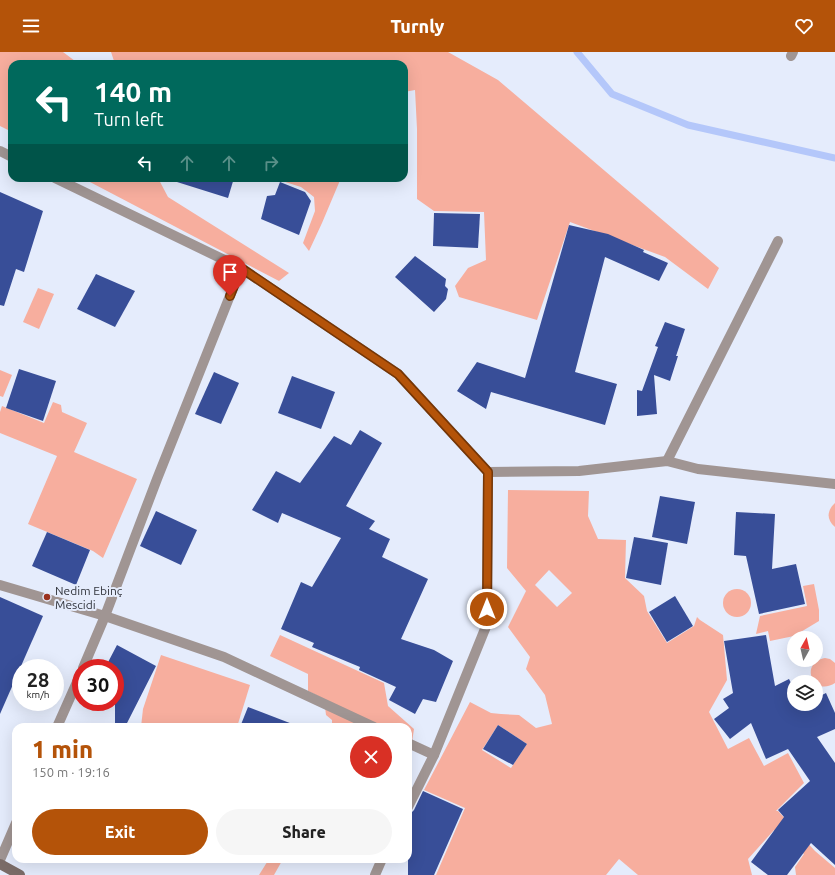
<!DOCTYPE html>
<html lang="en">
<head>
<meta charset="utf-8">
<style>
  body { margin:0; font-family:Ubuntu,sans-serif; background:#f6f6f6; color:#222; height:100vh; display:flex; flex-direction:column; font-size:15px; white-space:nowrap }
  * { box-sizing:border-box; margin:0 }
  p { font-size:13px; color:#767676 }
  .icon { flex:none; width:22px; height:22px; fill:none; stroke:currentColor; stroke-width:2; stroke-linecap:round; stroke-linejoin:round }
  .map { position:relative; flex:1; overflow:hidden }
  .side { position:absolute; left:12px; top:671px; width:400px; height:140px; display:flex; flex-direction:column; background:#fff; border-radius:12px; box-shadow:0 4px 16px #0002 }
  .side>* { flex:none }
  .guide { position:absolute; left:8px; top:8px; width:400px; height:122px; border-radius:12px; box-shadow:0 4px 16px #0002; background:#00695c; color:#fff; overflow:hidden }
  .needle { width:26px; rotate:8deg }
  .fabs { position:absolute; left:787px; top:579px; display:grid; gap:8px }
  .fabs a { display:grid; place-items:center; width:36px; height:36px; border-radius:50%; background:#fff; box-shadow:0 4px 16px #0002; font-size:20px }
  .speed { position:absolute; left:12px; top:607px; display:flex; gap:8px; font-size:20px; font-weight:700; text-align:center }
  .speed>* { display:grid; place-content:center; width:52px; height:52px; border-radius:50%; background:#fff; box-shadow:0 4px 16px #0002; line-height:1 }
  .speed small { font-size:10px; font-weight:400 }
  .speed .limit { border:6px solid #d22; background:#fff; color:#111 }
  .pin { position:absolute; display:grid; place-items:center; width:34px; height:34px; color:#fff; margin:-41px -17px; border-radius:50% 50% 50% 0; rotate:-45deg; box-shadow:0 0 4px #0007 }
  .pin .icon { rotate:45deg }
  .me { position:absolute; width:44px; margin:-22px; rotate:0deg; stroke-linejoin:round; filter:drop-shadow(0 0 3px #0008) }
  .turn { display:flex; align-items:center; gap:14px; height:84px; padding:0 20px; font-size:18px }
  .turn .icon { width:52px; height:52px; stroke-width:2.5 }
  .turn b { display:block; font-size:28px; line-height:34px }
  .lanes { display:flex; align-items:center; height:38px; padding:0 20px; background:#0003; justify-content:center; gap:20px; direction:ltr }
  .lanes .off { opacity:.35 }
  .round { display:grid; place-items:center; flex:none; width:42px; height:42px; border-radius:21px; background:#f6f6f6 }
  .head { display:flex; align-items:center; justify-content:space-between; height:68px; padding:0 20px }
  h1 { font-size:24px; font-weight:800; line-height:30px; color:#b45309 }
  .action { display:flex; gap:8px; margin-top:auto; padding:8px 20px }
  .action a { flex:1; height:46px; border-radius:24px; background:#b45309; color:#fff; font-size:16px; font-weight:800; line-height:46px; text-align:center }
  .action a+a { background:#f6f6f6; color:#222 }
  header { display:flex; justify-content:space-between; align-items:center; height:52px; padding:0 20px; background:#b45309; color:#fff; font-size:18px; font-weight:800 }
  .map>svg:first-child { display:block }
  .green { fill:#f7ae9e; fill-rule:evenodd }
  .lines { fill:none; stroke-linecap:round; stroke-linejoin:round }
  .stream { stroke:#b4c7fa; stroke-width:7 }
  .building { fill:#384e98 }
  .lane { stroke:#a09593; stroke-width:10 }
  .street { stroke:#a09593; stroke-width:10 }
  .secondary { stroke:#7b6c68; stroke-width:10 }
  .route-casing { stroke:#753606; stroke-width:10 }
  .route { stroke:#b45309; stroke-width:7 }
  .poi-dot { fill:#9a311e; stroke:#e5ecfc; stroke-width:1.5 }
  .labels { text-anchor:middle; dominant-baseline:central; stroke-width:4; stroke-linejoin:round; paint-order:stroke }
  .poi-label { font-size:12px; fill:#30333b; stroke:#e5ecfc; text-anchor:start }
</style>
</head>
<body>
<header><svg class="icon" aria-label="menu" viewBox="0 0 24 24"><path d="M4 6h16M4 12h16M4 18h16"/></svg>Turnly<svg class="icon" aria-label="heart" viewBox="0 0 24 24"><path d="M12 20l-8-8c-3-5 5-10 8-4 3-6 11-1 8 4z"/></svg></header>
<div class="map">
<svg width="835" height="823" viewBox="0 0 835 823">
  <rect width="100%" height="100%" fill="#e5ecfc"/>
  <g class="green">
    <path d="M0,0H63L79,12H12V80L0,74Z"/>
    <path d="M111,0H448L498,28L719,216L708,237L665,205L570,170L537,268L459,245L455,234L468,216L486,208L484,160L434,159L417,147V77L415,38L404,40V12H115Z"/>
    <path d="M89,126H158L168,145L289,221L279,229L88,129Z"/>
    <path d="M283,126H341L322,171L309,199L303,191L315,159L314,145L301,135L282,129Z"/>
    <path d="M38,236L54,242L39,277L23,270Z"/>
    <path d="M0,318L12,323L3,345L0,344Z"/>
    <path d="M53,350L61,353L62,360L87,371L74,400L137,427L103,506L93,499L28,472L57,404L0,381V360L2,354L44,371Z"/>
    <path d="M508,438L589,439L588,464L598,487L626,488L625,526L644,544L647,559L667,591L694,574L697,565L700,568L723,583L727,628L709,660L728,697L749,686L764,714L788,701L804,731L776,759H778L815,799L835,816V823H796L795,815L804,802L774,780V778L748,807L752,823H638L619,807L606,823H436L465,756L424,738L470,650L491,661L501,662L519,663L536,676L552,672L545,643L526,617L530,605L508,575L526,539L507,516ZM549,518L572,541L557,555L535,533ZM498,673L527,692L511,716L482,698Z"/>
    <path d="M835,451V475C826,468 827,458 835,451Z"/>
    <path d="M814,532L819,558V569L794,584L770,589L768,579L756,582L760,564L807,554L803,534Z"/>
    <circle cx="737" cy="551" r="14"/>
    <path d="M280,583L384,631L388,654L414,677L412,690L408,688V675H381L308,639V622L270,604Z"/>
    <path d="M161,603L250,633L237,675H141L143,657Z"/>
    <path d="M825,606L830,607L835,611V631C829,635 822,636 816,632V630H814C807,619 812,608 825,606Z"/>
    <path d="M325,655L364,675H342L332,672V668L326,663Z"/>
    <path d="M269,807H283L274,823H259Z"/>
  </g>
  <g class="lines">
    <path class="stream" d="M577,0L612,42L688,73L835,106"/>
  </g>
  <g class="building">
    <path d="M177,126H234L228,146L177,130Z"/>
    <path d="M280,130L305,140L311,149L299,183L261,167L267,144L275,143Z"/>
    <path d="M0,140L43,159L24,220L16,217L4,254L0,253Z"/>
    <path d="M434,161L480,162L478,196L433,194Z"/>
    <path d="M569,173L608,182L644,198L643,200L668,211L659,229L605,205L575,320L617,332L605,373L491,340L486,357L457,339L477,310L525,326Z"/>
    <path d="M415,204L446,227L445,234L448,237L446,247L434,260L395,225Z"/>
    <path d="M96,222L135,239L115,275L77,257Z"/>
    <path d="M665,270L685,277L676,304H678L670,329L654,323L657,362L637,364V338L642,339L658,295L655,294Z"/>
    <path d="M19,317L56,329L43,369L6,356Z"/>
    <path d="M214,320L239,331L221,372L195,362Z"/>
    <path d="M292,324L335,340L321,377L278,361Z"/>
    <path d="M360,378L382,391L346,454L375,469L369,477L390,487L382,505L428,527L401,587L434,598L453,609L436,650L423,647L415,662L389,648L396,635L359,618L360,615L312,595L314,591L281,577L301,530L312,535L341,486L282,461L278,471L252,458L276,419L300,431L334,384L351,393Z"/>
    <path d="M660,444L695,450L687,492L652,485Z"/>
    <path d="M156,459L197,478L181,513L140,494Z"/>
    <path d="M736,460L775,462L772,517L796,512L805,552L759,562L746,504L734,503Z"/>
    <path d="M47,480L90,498L76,533L32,514Z"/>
    <path d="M634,485L668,491L661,533L626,526Z"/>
    <path d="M675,544L693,574L667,590L649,560Z"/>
    <path d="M0,545L43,564L0,662Z"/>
    <path d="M766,583L775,634L789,627L794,637V652H816V646L826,641L835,661V677L817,685L835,711V813L811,791L787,823H768L751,810L784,765L778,758L810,729L788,697L766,707L751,671L730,687L714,667L729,656L723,647L733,641L724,589Z"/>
    <path d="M117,593L156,614L125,675H115V616H105Z"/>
    <path d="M248,655L295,673V675H240Z"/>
    <path d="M498,673L527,692L513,713L483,697Z"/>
    <path d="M423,739L463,757L434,823H408V761H411L414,758Z"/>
  </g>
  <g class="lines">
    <g class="lane">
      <path d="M791,4L793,0"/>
      <path d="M667,409L778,189"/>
      <path d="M0,533L105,564L224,605L374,675"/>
      <path d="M408,691L434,703"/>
    </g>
    <g class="street">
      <path d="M0,99L12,105"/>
      <path d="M55,126L241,216L398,322L488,420L487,572L434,703L408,755"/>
      <path d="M488,420L579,419L667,409L698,417L835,432"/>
      <path d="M83,616L105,564L157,427L241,216"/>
      <path d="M57,675L81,621"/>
      <path d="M0,808L16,771"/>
      <path d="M375,823L382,807"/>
    </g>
    <path class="secondary" d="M0,812L20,823"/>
  </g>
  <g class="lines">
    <defs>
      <path id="route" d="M230,244L241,216L398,322L488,420L487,557"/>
    </defs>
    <use href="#route" class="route-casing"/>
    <use href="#route" class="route"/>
  </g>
  <circle class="poi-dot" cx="47" cy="545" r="4"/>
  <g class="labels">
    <g class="poi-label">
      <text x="55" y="538">Nedim Ebinç<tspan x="55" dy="14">Mescidi</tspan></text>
    </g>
  </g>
</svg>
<div class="fabs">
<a><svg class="needle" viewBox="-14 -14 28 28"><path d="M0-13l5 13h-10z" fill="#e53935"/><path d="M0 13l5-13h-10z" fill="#767676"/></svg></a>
<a><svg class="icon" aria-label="layers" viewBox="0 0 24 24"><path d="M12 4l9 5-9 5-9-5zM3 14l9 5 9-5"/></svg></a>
</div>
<div class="speed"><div>28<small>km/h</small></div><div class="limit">30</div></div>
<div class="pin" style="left:230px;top:244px;background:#d93025"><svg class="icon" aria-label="arrive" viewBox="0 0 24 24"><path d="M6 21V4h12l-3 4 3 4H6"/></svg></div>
<svg class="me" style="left:487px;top:557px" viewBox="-20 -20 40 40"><circle r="17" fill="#b45309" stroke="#fff" stroke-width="3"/><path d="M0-11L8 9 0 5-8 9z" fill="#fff"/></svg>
<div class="guide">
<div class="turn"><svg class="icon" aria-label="left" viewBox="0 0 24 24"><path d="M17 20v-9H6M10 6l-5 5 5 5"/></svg><div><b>140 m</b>Turn left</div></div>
<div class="lanes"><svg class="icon" aria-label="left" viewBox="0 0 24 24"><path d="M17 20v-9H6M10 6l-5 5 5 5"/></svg><svg class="icon off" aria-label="ahead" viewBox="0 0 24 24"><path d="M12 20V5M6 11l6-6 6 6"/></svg><svg class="icon off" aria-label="ahead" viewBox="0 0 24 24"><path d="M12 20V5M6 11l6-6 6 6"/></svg><svg class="icon off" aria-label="right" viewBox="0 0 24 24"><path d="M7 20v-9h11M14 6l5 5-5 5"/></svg></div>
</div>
<section class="side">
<div class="head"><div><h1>1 min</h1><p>150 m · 19:16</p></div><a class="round" style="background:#d93025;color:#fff"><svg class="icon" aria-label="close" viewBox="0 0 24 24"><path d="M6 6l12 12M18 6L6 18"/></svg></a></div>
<div class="action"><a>Exit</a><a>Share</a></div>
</section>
</div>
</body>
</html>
